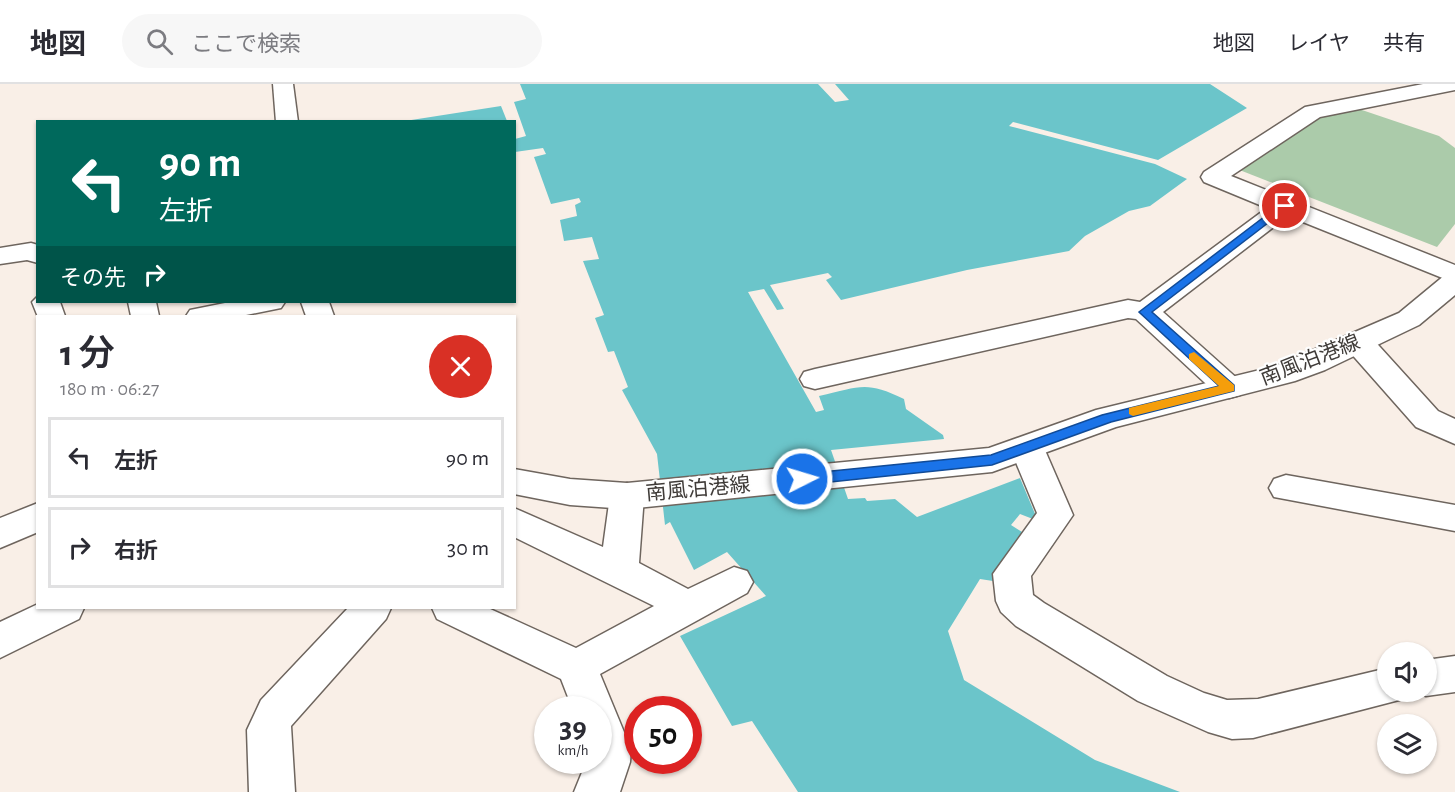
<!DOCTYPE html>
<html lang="ja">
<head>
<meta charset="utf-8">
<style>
  body { margin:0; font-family:"Alegreya Sans","Noto Sans JP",sans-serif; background:#f7f7f7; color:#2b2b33; height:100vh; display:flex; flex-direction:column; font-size:22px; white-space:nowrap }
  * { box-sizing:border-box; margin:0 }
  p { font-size:20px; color:#7c7c81 }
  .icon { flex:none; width:33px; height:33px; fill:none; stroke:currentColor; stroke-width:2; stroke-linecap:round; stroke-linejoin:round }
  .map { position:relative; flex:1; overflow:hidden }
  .sheet { position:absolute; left:36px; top:231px; width:480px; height:294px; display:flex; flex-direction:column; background:#fff; border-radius:0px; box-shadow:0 2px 4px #0004 }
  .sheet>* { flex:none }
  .hud { position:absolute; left:36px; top:36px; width:480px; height:183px; border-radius:0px; box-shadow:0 2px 4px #0004; background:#00695c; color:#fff; overflow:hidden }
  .fabs { position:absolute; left:1377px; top:558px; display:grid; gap:12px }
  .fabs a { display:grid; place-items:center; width:60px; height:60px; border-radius:50%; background:#fff; box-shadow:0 2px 4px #0004; font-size:30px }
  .speed { position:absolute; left:534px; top:612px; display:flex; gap:12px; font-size:30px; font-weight:700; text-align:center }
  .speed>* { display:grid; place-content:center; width:78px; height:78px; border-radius:50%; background:#fff; box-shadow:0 2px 4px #0004; line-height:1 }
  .speed small { font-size:15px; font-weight:400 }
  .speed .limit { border:9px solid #d22; background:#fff; color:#111 }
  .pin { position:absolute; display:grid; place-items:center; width:51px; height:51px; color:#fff; margin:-26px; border:3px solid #fff; border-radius:50%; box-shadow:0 2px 6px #0007 }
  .me { position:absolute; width:66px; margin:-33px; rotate:85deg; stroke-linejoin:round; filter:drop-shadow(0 0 4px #0008) }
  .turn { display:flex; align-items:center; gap:21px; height:126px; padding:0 24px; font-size:27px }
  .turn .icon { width:78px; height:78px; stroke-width:2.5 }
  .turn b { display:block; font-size:42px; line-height:51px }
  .then { display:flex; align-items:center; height:57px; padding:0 24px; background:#0003; gap:12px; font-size:22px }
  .round { display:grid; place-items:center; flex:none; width:63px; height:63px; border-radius:32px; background:#f7f7f7 }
  .head { display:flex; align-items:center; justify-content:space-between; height:102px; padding:0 24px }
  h1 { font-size:36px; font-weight:600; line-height:45px }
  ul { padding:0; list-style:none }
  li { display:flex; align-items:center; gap:18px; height:81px; margin:0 12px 9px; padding:0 12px; border:3px solid #e1e1e2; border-radius:0px }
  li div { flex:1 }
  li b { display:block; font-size:22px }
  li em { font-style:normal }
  header { display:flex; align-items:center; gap:36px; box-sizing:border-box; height:84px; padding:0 30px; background:#fff; border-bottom:2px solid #e1e1e2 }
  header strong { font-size:28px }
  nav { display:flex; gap:33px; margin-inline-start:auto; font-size:21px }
  .search { width:420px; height:54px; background:#f7f7f7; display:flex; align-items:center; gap:15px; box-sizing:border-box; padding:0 21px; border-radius:33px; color:#7c7c81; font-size:22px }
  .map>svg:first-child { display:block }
  .green { fill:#abcbaa }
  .water { fill:#6bc5ca }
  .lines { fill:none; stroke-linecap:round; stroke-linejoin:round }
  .street-casing { stroke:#6e655e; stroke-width:3 }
  .secondary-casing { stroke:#6e655e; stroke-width:3 }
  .street { fill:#fff; fill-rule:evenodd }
  .secondary { fill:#fff; fill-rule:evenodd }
  .route { fill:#1a73e8; stroke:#114b97; stroke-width:1.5 }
  .slow { fill:#f59e0b }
  .labels { text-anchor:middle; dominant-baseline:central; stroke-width:4.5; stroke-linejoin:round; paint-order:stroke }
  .street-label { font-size:21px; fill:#3f3b38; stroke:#fefefe }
</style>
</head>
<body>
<header>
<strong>地図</strong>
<div class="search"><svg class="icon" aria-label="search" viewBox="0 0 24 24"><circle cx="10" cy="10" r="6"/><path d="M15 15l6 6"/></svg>ここで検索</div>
<nav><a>地図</a><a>レイヤ</a><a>共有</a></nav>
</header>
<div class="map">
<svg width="1455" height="708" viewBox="0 0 1455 708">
  <rect width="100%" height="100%" fill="#f9efe7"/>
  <path class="green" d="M1359,25L1439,52L1455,64V140L1437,163L1237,85L1313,35Z"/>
  <g class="water">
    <path d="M520,0H818L835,18L849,16L835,0H1210L1247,24L1158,76L1013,38L1009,42L1155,80L1187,95L1150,122L1129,127L1085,152L1069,167L967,186L841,216L826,196L832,193L828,189L770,201L784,225L777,226L764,205L748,208L816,328L824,326L819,312C860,303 865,296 904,315L906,325L943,351L944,355L831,366L848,415L865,414L867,417L895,415L917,433L1020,394L1038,437L1020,430L1011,441L1027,451L993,497L980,495L948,547L964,596L1095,676L1180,708H798L752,637L732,642L680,552L766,512L727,468L694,486L670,438L665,441L657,370L622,306L628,303L614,267L608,268L595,234L604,231L583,177L599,175L592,153L564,157L560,136L577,132L575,121L581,118L579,114L551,120L534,73L546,70L543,64L515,68V55L526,52L514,18L526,15Z"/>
    <path d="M501,22L507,37H405Z"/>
  </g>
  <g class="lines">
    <defs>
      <g id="street">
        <path d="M273,0H293L298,38H276Z"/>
        <path d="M1423,0H1455V6L1320,33L1231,92L1455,181V199L1288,132L1163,228L1240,297L1245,304L1240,311L1229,314L1218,311L1136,235L1128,234L815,305L804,302L800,295L804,288L815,285L1128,216L1140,218L1267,124L1204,98L1201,93L1204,88L1305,23Z"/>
        <path d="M31,159L38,161V179L27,176L0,180V164Z"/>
        <path d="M38,212V218H60L65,232L38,233L32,218Z"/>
        <path d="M128,218H156L159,232H131Z"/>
        <path d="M230,218H285L281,224L241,232H186L190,226Z"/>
        <path d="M1359,250L1370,252L1438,327L1455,335V360L1416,343L1348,266L1344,259L1348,252Z"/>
        <path d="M1027,352L1039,356L1044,364L1073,431L1031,492L1033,511L1044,519L1167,592L1204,609L1227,616L1258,615L1388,584V608H1406L1403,615L1253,654L1232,655L1208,648L1138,617L1016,542L1001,528L996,517L993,490L1037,429L1010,364L1015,356Z"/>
        <path d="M1286,391L1455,421V447L1274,413L1269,404L1274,395Z"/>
        <path d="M627,399L639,403L644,412L639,479L688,505L734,483L747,487L753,498L747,509L600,590L631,665L630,678L620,708H574L587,676H598V626H573L561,595L437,535L432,524H488L576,564L654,522L514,453V424L603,463L610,412L615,403Z"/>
        <path d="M38,419V448L0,464V434Z"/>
        <path d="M38,520V524H84L79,535L0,574V538Z"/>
        <path d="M348,524H391L386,535L291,642L295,708H249L247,646L261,616Z"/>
        <path d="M1455,572V608L1426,612L1414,608H1426V576Z"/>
      </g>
      <g id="secondary">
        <path d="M1455,189V211L1419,241L1325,286L1295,297L1116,343L992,388L627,425L570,421L514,410V385L570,395L627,399L989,364L1096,326L1276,282L1399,229L1445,191Z"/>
        <path d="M301,218H329L334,232H306Z"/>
      </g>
    </defs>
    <use href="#street" class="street-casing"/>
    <use href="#secondary" class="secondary-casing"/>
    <use href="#street" class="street"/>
    <use href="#secondary" class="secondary"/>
  </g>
  <path class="route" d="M1281,120L1290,122L1152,228L1234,301V307L1111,338L992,381L802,401L795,395L802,390L991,371L1102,331L1219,302L1139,228Z"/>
  <path class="slow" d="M1194,268L1234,301V307L1133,332L1129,330V324L1219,302L1189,275V270Z"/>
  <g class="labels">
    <g class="street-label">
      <text transform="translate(1310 276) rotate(-21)">南風泊港線</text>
      <text transform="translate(698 405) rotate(-5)">南風泊港線</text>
    </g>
  </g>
</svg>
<div class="fabs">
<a><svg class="icon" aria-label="sound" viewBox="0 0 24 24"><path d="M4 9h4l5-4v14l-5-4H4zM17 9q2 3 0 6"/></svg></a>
<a><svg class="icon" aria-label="layers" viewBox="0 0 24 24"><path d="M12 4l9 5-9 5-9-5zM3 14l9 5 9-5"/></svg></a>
</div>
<div class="speed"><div>39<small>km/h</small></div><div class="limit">50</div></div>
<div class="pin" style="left:1285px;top:122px;background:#d93025"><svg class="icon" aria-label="arrive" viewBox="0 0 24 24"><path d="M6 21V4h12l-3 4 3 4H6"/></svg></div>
<svg class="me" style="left:802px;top:395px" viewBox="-20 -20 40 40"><circle r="17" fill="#1a73e8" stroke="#fff" stroke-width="3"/><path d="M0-11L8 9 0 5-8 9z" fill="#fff"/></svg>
<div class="hud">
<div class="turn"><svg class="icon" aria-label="left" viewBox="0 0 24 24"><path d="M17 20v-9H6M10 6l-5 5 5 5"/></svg><div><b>90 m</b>左折</div></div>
<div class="then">その先<svg class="icon" aria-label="right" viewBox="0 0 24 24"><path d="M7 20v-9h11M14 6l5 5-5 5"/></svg></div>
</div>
<section class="sheet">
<div class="head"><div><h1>1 分</h1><p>180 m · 06:27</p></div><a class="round" style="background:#d93025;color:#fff"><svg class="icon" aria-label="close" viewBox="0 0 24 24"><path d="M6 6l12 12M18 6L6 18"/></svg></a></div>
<ul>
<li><svg class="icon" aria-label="left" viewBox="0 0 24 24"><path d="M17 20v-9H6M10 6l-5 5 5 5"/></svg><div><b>左折</b></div><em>90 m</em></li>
<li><svg class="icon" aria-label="right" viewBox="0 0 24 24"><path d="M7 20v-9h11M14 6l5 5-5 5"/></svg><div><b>右折</b></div><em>30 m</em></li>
</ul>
</section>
</div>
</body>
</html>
